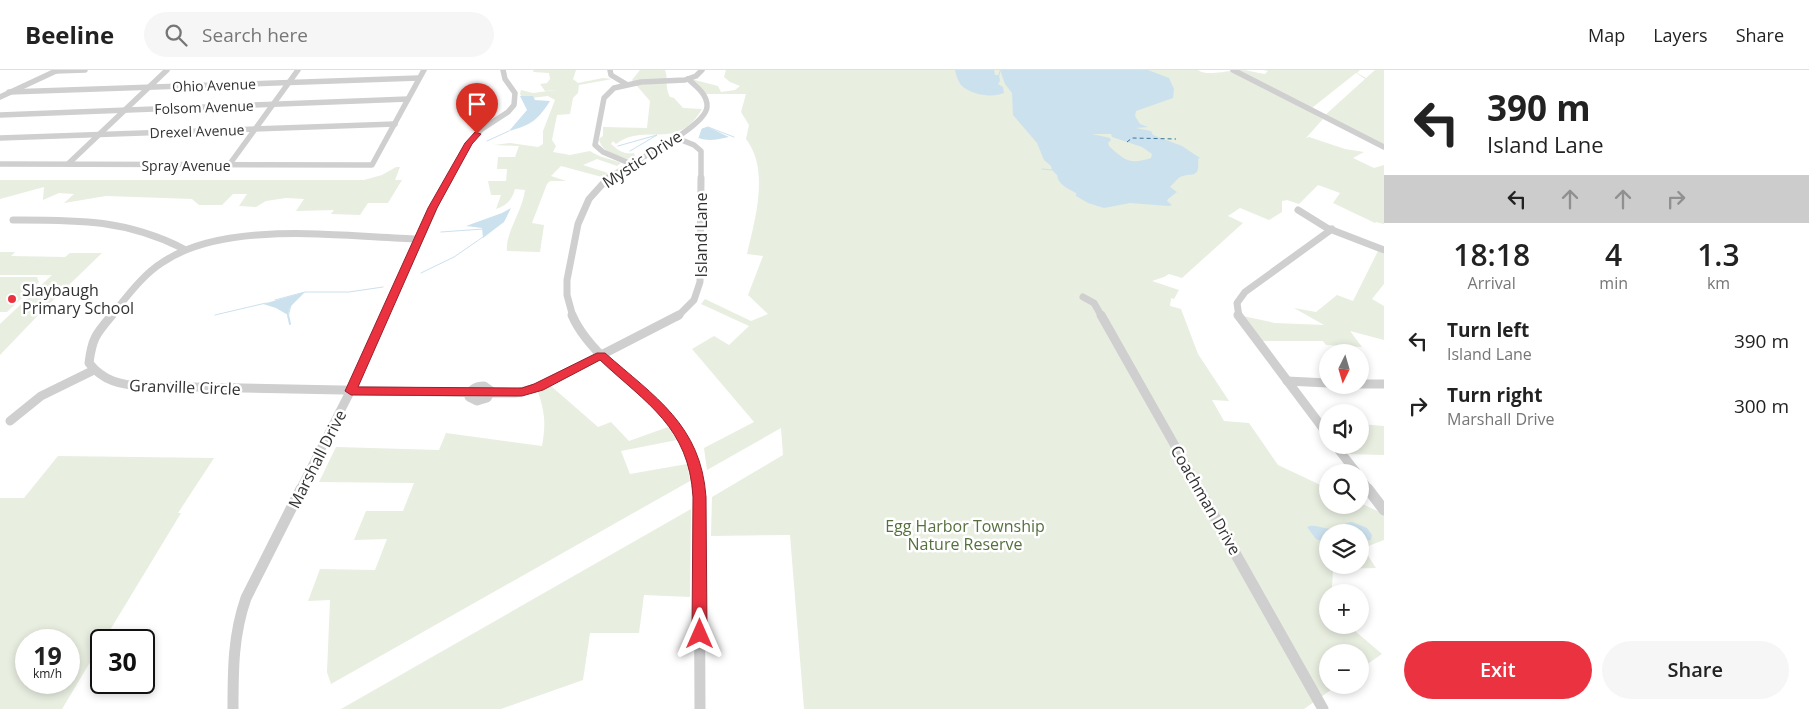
<!DOCTYPE html>
<html lang="en">
<head>
<meta charset="utf-8">
<style>
  body { margin:0; font-family:"Open Sans",sans-serif; background:#f6f6f6; color:#222; height:100vh; display:flex; flex-direction:column; font-size:19px; white-space:nowrap }
  * { box-sizing:border-box; margin:0 }
  p { font-size:16px; color:#767676 }
  .icon { flex:none; width:28px; height:28px; fill:none; stroke:currentColor; stroke-width:2; stroke-linecap:round; stroke-linejoin:round }
  .map { position:relative; flex:1; overflow:hidden }
  .side { display:flex; flex-direction:column; background:#fff; width:425px }
  .side>* { flex:none }
  .top-card { background:#fff; color:#222; overflow:hidden }
  .needle { width:32px; rotate:185deg }
  .fabs { position:absolute; left:1319px; top:274px; display:grid; gap:10px }
  .fabs a { display:grid; place-items:center; width:50px; height:50px; border-radius:50%; background:#fff; box-shadow:0 2px 8px #0003; font-size:25px }
  .speed { position:absolute; left:15px; top:559px; display:flex; gap:10px; font-size:25px; font-weight:700; text-align:center }
  .speed>* { display:grid; place-content:center; width:65px; height:65px; border-radius:50%; background:#fff; box-shadow:0 2px 8px #0003; line-height:1 }
  .speed small { font-size:12px; font-weight:400 }
  .speed .limit { border:2px solid #111; border-radius:8px; background:#fff; color:#111 }
  .pin { position:absolute; display:grid; place-items:center; width:42px; height:42px; color:#fff; margin:-51px -21px; border-radius:50% 50% 50% 0; rotate:-45deg; box-shadow:0 0 5px #0007 }
  .pin .icon { rotate:45deg }
  .me { position:absolute; width:55px; margin:-28px; rotate:0deg; stroke-linejoin:round; filter:drop-shadow(0 0 4px #0008) }
  .turn { display:flex; align-items:center; gap:18px; height:105px; padding:0 20px; font-size:22px }
  .turn .icon { width:65px; height:65px; stroke-width:2.5 }
  .turn b { display:block; font-size:35px; line-height:42px }
  .lanes { display:flex; align-items:center; height:48px; padding:0 20px; background:#0003; justify-content:center; gap:25px; direction:ltr }
  .lanes .off { opacity:.35 }
  .eta { display:flex; justify-content:space-evenly; align-items:center; height:85px; text-align:center }
  .eta b { font-size:30px; font-weight:600; line-height:35px }
  .cta { display:flex; gap:10px; margin-top:auto; padding:10px 20px }
  .cta a { flex:1; height:58px; border-radius:30px; background:#eb3241; color:#fff; font-size:20px; font-weight:600; line-height:58px; text-align:center }
  .cta a+a { background:#f6f6f6; color:#222 }
  ul { padding:0; list-style:none }
  li { display:flex; align-items:center; gap:15px; height:65px; padding:0 20px }
  li div { flex:1 }
  li b { display:block; font-size:19px }
  li em { font-style:normal }
  header { display:flex; align-items:center; gap:30px; box-sizing:border-box; height:70px; padding:0 25px; background:#fff; border-bottom:1px solid #e0e0e0 }
  header strong { font-size:24px }
  nav { display:flex; gap:28px; margin-inline-start:auto; font-size:18px }
  .search { width:350px; height:45px; background:#f6f6f6; display:flex; align-items:center; gap:12px; box-sizing:border-box; padding:0 18px; border-radius:28px; color:#767676; font-size:19px }
  main { display:flex; flex:1; min-height:0 }
  .map>svg:first-child { display:block }
  .green { fill:#e8eee0; fill-rule:evenodd }
  .water { fill:#cce1ee; fill-rule:evenodd }
  .lines { fill:none; stroke-linecap:round; stroke-linejoin:round }
  .stream-far1 { stroke:#cce1ee; stroke-width:1 }
  .stream { stroke:#cce1ee; stroke-width:2 }
  .ferry { stroke:#3c7597; stroke-width:1; stroke-dasharray:4 3; stroke-linecap:butt }
  .minor-far3 { stroke:#cfcfcf; stroke-width:5.5 }
  .minor-far2 { stroke:#cfcfcf; stroke-width:7 }
  .minor-far1 { stroke:#cfcfcf; stroke-width:9 }
  .minor { stroke:#cfcfcf; stroke-width:11 }
  .route { fill:#eb3241; stroke:#99202a }
  .poi-dot { fill:#eb3241; stroke:#fff; stroke-width:2 }
  .labels { text-anchor:middle; dominant-baseline:central; stroke-width:5; stroke-linejoin:round; paint-order:stroke }
  .far-street-label { font-size:14px; fill:#323232; stroke:#fff }
  .street-label { font-size:16px; fill:#323232; stroke:#fff }
  .poi-label { font-size:16px; fill:#323232; stroke:#fff; text-anchor:start }
  .park-label { font-size:16px; fill:#55703d; stroke:#fff }
</style>
</head>
<body>
<header>
<strong>Beeline</strong>
<div class="search"><svg class="icon" aria-label="search" viewBox="0 0 24 24"><circle cx="10" cy="10" r="6"/><path d="M15 15l6 6"/></svg>Search here</div>
<nav><a>Map</a><a>Layers</a><a>Share</a></nav>
</header>
<main>
<div class="map">
<svg width="1384" height="639" viewBox="0 0 1384 639">
  <rect width="100%" height="100%" fill="#fff"/>
  <g class="green">
    <path d="M534,0H576L573,9L578,13L603,8L612,9L579,15L578,23L573,28L570,44L557,45L552,70L556,76L553,82L570,85L590,81C598,87 611,89 621,93L617,96L597,89L583,95L608,103L602,107L561,96L551,106L566,111H550L547,114L532,153L544,155L540,182L507,181C505,163 523,140 525,120L515,119C512,130 507,135 496,139L501,125H491L488,111H506L507,99H497L498,87H515L519,76L494,75L510,73L538,77L543,74V61L555,30L548,26L523,29L520,24L521,20L533,23L556,20L545,21L540,14L547,13L550,9L549,3L533,2Z"/>
    <path d="M640,0H665C669,12 664,14 670,27L674,28L683,38L702,39C676,83 646,51 616,74L613,71L611,74C617,80 625,85 634,83L635,86L627,89C616,85 602,83 599,69L603,66V57L647,58L650,31L632,10Z"/>
    <path d="M726,0H1198C1207,7 1228,0 1241,0C1249,0 1257,3 1265,4L1268,1L1263,0H1360L1357,3L1366,8L1375,0H1384V77L1324,46L1365,9L1356,3L1308,41L1323,49L1306,68L1309,67L1345,79L1364,82L1353,88L1374,98L1384,95V154L1376,152L1375,153L1333,133L1340,123L1318,115L1299,134L1287,130L1282,131V142L1269,150L1240,138L1228,146L1243,153L1182,208L1169,204L1164,207L1152,211L1179,220L1174,229L1171,228L1170,236L1181,239L1198,284L1229,331L1212,330L1224,351L1249,353L1278,395L1327,418L1328,435H1360V433L1384,444V470L1363,478L1376,498L1333,499L1332,517L1341,522H1328V555H1348L1382,584L1360,599V582H1328V615H1338L1304,639H804L790,465L711,466L712,427L783,385L781,358L707,400L704,378L754,352L692,279L714,266L729,275L749,256L701,234L705,229L751,251L768,244L748,225L763,186L747,184C755,149 770,100 746,69L749,55L741,42L746,24H703L691,9L718,16L721,22L735,20L740,16L730,12L724,7ZM1328,462H1360V495H1328Z"/>
    <path d="M396,97H400L395,110H402L388,133H368L360,145L331,144L334,140L296,141L304,129L286,128L266,131L256,137L239,136L247,124H233L222,135H199L192,129L106,126L64,133L74,124L59,123L43,130L44,117L0,129V110H364L382,105Z"/>
    <path d="M1378,181L1384,184V214L1372,229L1384,236V270L1350,261L1362,277L1326,275L1323,271H1258L1238,245L1275,253L1324,255L1294,238L1316,242L1337,225L1353,231Z"/>
    <path d="M0,182H15L11,186L65,187L70,183H102L45,238L0,285V254L52,205H0Z"/>
    <path d="M0,207H37L39,212L7,242H0Z"/>
    <path d="M551,316L598,357L611,352L629,371L668,357L677,370L621,381L630,404L687,394L690,411L331,614L327,602L330,530L308,531L320,499L375,500L387,469L354,470L366,441H403L414,413L319,412L336,377L439,380L446,363L542,376C546,354 545,343 538,322Z"/>
    <path d="M1360,354L1384,356V385L1346,384L1339,375H1360Z"/>
    <path d="M58,386L214,388L178,443H181L104,570H101V574L62,639H0V428H24ZM26,570H69V612H26Z"/>
    <path d="M691,439L690,527L644,525L639,563H590L583,610L501,639H341Z"/>
  </g>
  <g class="water">
    <path d="M955,0H994L995,5H999L1000,11L998,14L1003,17L1004,23C992,28 971,25 961,15C958,11 956,5 955,0Z"/>
    <path d="M1000,0H1148L1169,8L1174,19L1173,28L1136,41L1135,46L1140,54L1148,57L1136,58L1151,61L1153,65L1182,76L1200,88L1198,89C1200,110 1192,102 1180,107C1177,109 1173,114 1170,117L1177,122L1168,129L1167,131L1172,135L1169,136L1130,133L1104,138L1088,133L1076,126V123C1069,119 1058,115 1057,105L1052,100L1051,96L1044,90L1037,73L1013,45L1012,23L1005,14ZM1092,64H1111L1112,67L1142,77L1152,84L1151,88C1130,95 1124,90 1109,76L1108,73L1111,70L1110,68Z"/>
    <path d="M520,26H533L535,30L550,31C538,50 531,55 509,61L527,40Z"/>
    <path d="M708,57L729,67C719,69 709,72 699,68L702,59Z"/>
    <path d="M511,138L504,152L483,168L482,158L466,156L502,143Z"/>
    <path d="M305,222L290,237L288,245L276,238L263,234Z"/>
    <path d="M1352,452L1367,458L1372,465L1371,470L1360,472V462H1328L1326,473L1316,469L1307,457C1314,453 1323,459 1332,459C1339,458 1345,452 1352,452Z"/>
  </g>
  <g class="lines">
    <g class="stream-far1">
      <path d="M999,5L1000,1"/>
      <path d="M699,68L702,59L708,57L734,67"/>
      <path d="M487,71L509,61"/>
      <path d="M618,76L657,65L630,81"/>
      <path d="M1042,99L1052,100"/>
      <path d="M441,162L483,159"/>
      <path d="M421,203L454,187L483,167"/>
      <path d="M275,230L305,222H349L383,217"/>
      <path d="M215,245L266,233"/>
      <path d="M288,247L291,235L299,226"/>
    </g>
    <path class="stream" d="M288,245L290,254"/>
    <path class="ferry" d="M1127,72L1132,68L1176,69"/>
    <g class="minor-far3">
      <path d="M610,0L611,5L626,14"/>
      <path d="M1233,0L1384,77"/>
      <path d="M56,1L85,0"/>
      <path d="M9,22L419,8"/>
      <path d="M0,27L58,0"/>
      <path d="M0,45L408,29"/>
      <path d="M674,67L694,75L701,81V109"/>
      <path d="M0,68L395,54"/>
      <path d="M629,93L603,82L595,75L604,28L614,18L641,12L685,10L696,6L702,0"/>
      <path d="M0,94L372,95L424,0"/>
      <path d="M68,94L167,0"/>
      <path d="M229,95L298,0"/>
      <path d="M449,109L471,71L482,59L508,42L514,35L515,23L505,9L503,0"/>
      <path d="M607,109C626,94 705,59 707,37C708,25 696,16 688,9"/>
    </g>
    <g class="minor-far2">
      <path d="M1298,140L1327,158L1384,180"/>
      <path d="M13,150C77,150 125,149 184,179"/>
      <path d="M1083,227L1094,233L1102,247"/>
      <path d="M110,247C126,228 142,205 163,192C227,149 345,167 419,169"/>
      <path d="M385,247L438,129L450,108"/>
      <path d="M573,247L567,225V210L578,154L589,129L608,108"/>
      <path d="M677,247L694,230L700,212L701,108"/>
      <path d="M1239,247L1237,233L1245,222L1332,159"/>
    </g>
    <g class="minor-far1">
      <path d="M112,245C96,264 92,268 89,293C103,311 121,315 142,316L491,323H516L539,317L679,245"/>
      <path d="M572,245C580,264 595,280 610,294C653,333 694,356 700,420"/>
      <path d="M1101,245L1200,420"/>
      <path d="M1238,245L1328,365"/>
      <path d="M1287,311L1328,313"/>
      <path d="M1360,314H1384"/>
      <path d="M484,316L491,321L487,328L477,331L469,327C469,319 477,316 484,316Z"/>
      <path d="M10,351L41,326L94,300"/>
      <path d="M1335,375L1356,402"/>
      <path d="M1360,408L1369,420"/>
      <path d="M300,420L353,316L385,245"/>
    </g>
    <g class="minor">
      <path d="M699,419L700,639"/>
      <path d="M1199,419L1323,639"/>
      <path d="M1368,419L1384,440"/>
      <path d="M233,639C233,600 233,565 246,528L301,419"/>
    </g>
  </g>
  <path class="route" d="M475,62L481,64L472,74L437,138L358,317L522,318L534,314L597,283H605C655,327 701,355 706,427L707,564L705,569L700,571L695,569L692,564L693,427C689,357 647,334 600,290L543,320L522,326L351,325L345,321L428,138L465,73Z"/>
  <circle class="poi-dot" cx="12" cy="229" r="5"/>
  <g class="labels">
    <g class="far-street-label">
      <text transform="translate(214 15) rotate(-2)">Ohio Avenue</text>
      <text transform="translate(204 37) rotate(-2)">Folsom Avenue</text>
      <text transform="translate(197 61) rotate(-2)">Drexel Avenue</text>
      <text x="186" y="95">Spray Avenue</text>
    </g>
    <g class="street-label">
      <text transform="translate(642 89) rotate(-33)">Mystic Drive</text>
      <text transform="translate(701 165) rotate(-90)">Island Lane</text>
      <text transform="translate(185 317) rotate(2)">Granville Circle</text>
      <text transform="translate(317 389) rotate(-63)">Marshall Drive</text>
      <text transform="translate(1206 430) rotate(60)">Coachman Drive</text>
    </g>
    <g class="poi-label">
      <text x="22" y="220">Slaybaugh<tspan x="22" dy="18">Primary School</tspan></text>
    </g>
    <g class="park-label">
      <text x="965" y="456">Egg Harbor Township<tspan x="965" dy="18">Nature Reserve</tspan></text>
    </g>
  </g>
</svg>
<div class="fabs">
<a><svg class="needle" viewBox="-14 -14 28 28"><path d="M0-13l5 13h-10z" fill="#e53935"/><path d="M0 13l5-13h-10z" fill="#767676"/></svg></a>
<a><svg class="icon" aria-label="sound" viewBox="0 0 24 24"><path d="M4 9h4l5-4v14l-5-4H4zM17 9q2 3 0 6"/></svg></a>
<a><svg class="icon" aria-label="search" viewBox="0 0 24 24"><circle cx="10" cy="10" r="6"/><path d="M15 15l6 6"/></svg></a>
<a><svg class="icon" aria-label="layers" viewBox="0 0 24 24"><path d="M12 4l9 5-9 5-9-5zM3 14l9 5 9-5"/></svg></a>
<a>+</a>
<a>−</a>
</div>
<div class="speed"><div>19<small>km/h</small></div><div class="limit">30</div></div>
<div class="pin" style="left:477px;top:64px;background:#d93025"><svg class="icon" aria-label="arrive" viewBox="0 0 24 24"><path d="M6 21V4h12l-3 4 3 4H6"/></svg></div>
<svg class="me" style="left:700px;top:564px" viewBox="-20 -20 40 40"><path d="M0-17L14 15 0 8-14 15z" fill="#eb3241" stroke="#fff" stroke-width="4"/></svg>
</div>
<section class="side">
<div class="top-card">
<div class="turn"><svg class="icon" aria-label="left" viewBox="0 0 24 24"><path d="M17 20v-9H6M10 6l-5 5 5 5"/></svg><div><b>390 m</b>Island Lane</div></div>
<div class="lanes"><svg class="icon" aria-label="left" viewBox="0 0 24 24"><path d="M17 20v-9H6M10 6l-5 5 5 5"/></svg><svg class="icon off" aria-label="ahead" viewBox="0 0 24 24"><path d="M12 20V5M6 11l6-6 6 6"/></svg><svg class="icon off" aria-label="ahead" viewBox="0 0 24 24"><path d="M12 20V5M6 11l6-6 6 6"/></svg><svg class="icon off" aria-label="right" viewBox="0 0 24 24"><path d="M7 20v-9h11M14 6l5 5-5 5"/></svg></div>
</div>
<div class="eta">
<div><b>18:18</b><p>Arrival</p></div>
<div><b>4</b><p>min</p></div>
<div><b>1.3</b><p>km</p></div>
</div>
<ul>
<li><svg class="icon" aria-label="left" viewBox="0 0 24 24"><path d="M17 20v-9H6M10 6l-5 5 5 5"/></svg><div><b>Turn left</b><p>Island Lane</p></div><em>390 m</em></li>
<li><svg class="icon" aria-label="right" viewBox="0 0 24 24"><path d="M7 20v-9h11M14 6l5 5-5 5"/></svg><div><b>Turn right</b><p>Marshall Drive</p></div><em>300 m</em></li>
</ul>
<div class="cta"><a>Exit</a><a>Share</a></div>
</section>
</main>
</body>
</html>
